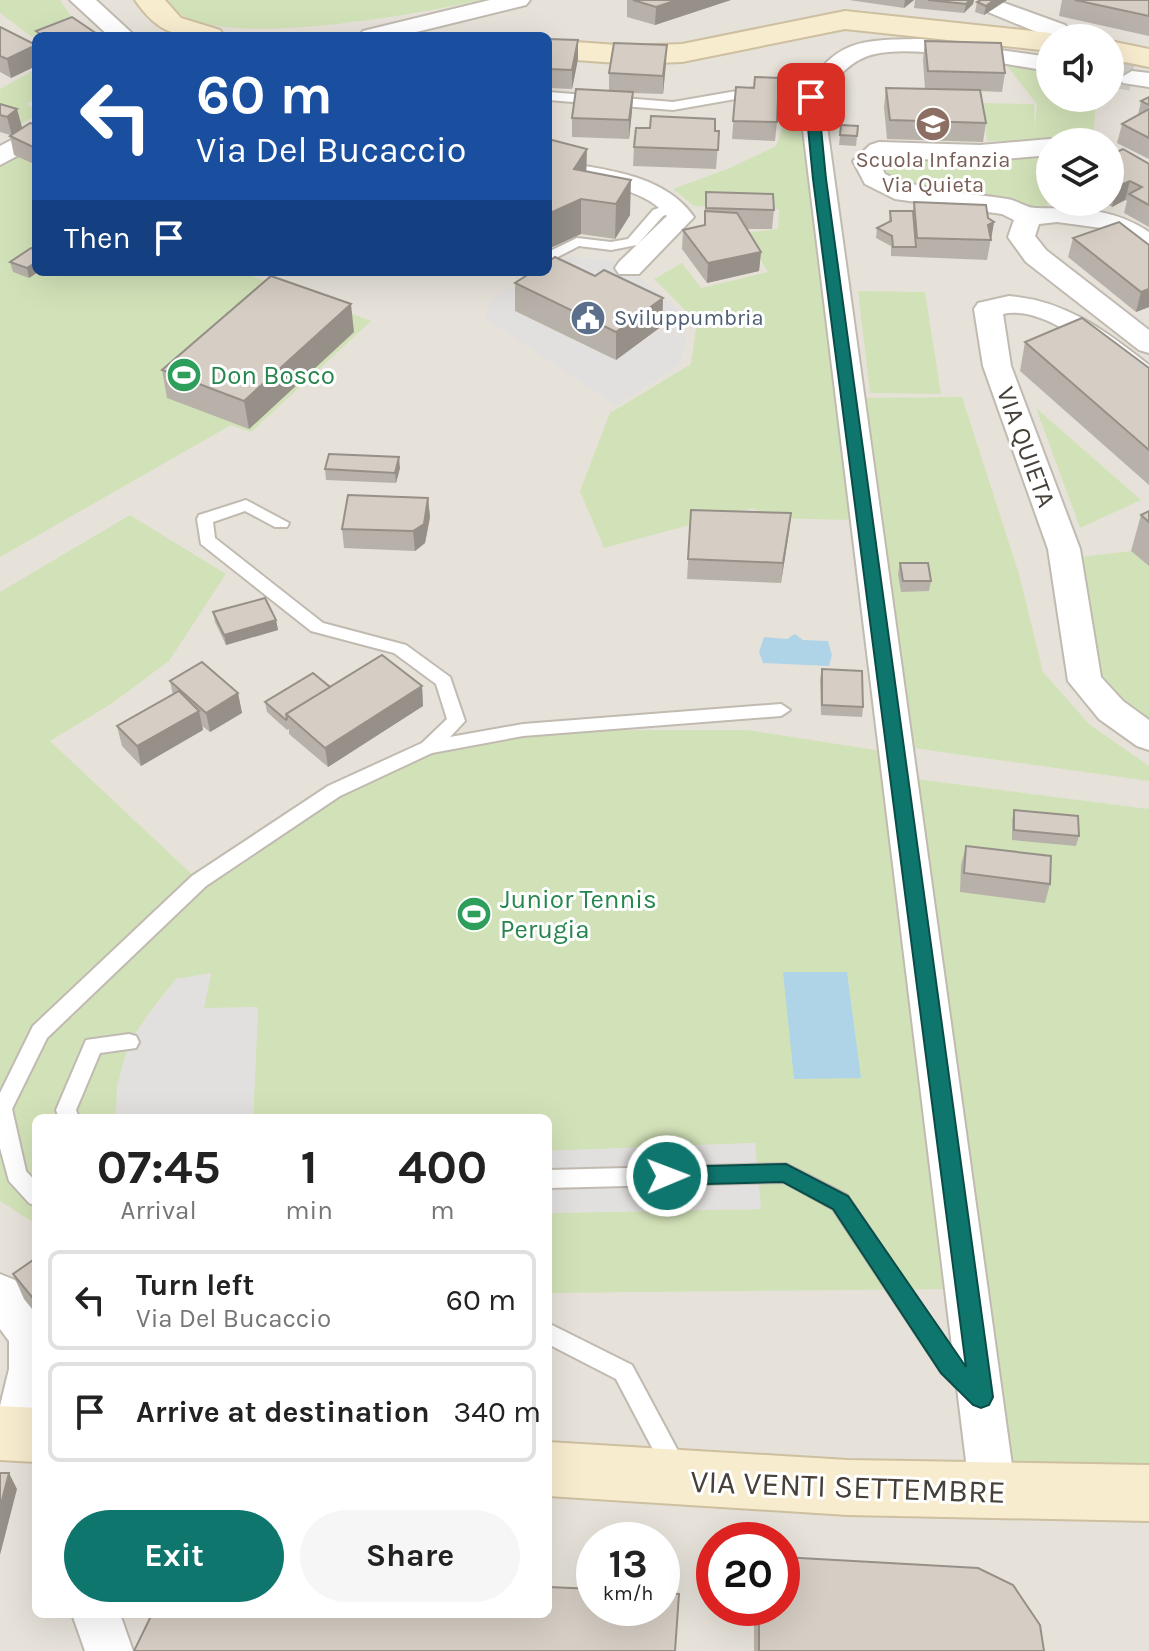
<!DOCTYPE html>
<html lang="en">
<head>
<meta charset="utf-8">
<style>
  body { margin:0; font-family:Karla,sans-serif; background:#f6f6f6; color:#222; height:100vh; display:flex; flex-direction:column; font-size:30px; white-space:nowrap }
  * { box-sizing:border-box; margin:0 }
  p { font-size:26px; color:#767676 }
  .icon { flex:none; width:44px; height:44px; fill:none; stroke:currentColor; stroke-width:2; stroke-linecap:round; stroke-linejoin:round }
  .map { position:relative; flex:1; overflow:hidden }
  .panel { position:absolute; left:32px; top:1114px; width:520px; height:504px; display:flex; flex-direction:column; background:#fff; border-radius:12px; box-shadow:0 8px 32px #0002 }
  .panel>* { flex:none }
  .hud { position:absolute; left:32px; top:32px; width:520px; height:244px; border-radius:12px; box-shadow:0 8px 32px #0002; background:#1a4fa0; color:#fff; overflow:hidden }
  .buttons { position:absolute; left:1036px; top:24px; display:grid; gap:16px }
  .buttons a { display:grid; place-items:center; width:88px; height:88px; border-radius:50%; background:#fff; box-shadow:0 8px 32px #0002; font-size:40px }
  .speed { position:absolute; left:576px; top:1522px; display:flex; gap:16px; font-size:40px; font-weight:700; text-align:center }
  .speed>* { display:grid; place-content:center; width:104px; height:104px; border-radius:50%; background:#fff; box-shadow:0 8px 32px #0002; line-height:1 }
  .speed small { font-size:20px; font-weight:400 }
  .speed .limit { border:12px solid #d22; background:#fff; color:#111 }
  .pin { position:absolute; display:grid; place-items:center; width:68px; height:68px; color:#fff; margin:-34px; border-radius:16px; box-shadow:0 4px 12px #0006 }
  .me { position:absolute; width:88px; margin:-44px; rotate:89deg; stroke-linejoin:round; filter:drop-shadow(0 0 6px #0008) }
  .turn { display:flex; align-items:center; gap:28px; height:168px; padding:0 32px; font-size:36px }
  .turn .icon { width:104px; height:104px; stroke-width:2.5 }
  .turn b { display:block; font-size:56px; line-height:68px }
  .then { display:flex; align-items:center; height:76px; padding:0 32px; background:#0003; gap:16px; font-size:30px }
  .eta { display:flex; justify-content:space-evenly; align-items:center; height:136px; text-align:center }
  .eta b { font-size:48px; font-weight:700; line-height:56px }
  .button { display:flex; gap:16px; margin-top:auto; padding:16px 32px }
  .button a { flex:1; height:92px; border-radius:48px; background:#0f766e; color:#fff; font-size:32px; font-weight:700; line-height:92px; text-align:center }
  .button a+a { background:#f6f6f6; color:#222 }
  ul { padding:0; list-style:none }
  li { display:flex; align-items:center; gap:24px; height:100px; margin:0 16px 12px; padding:0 16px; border:4px solid #e0e0e0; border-radius:12px }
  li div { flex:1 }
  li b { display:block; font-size:30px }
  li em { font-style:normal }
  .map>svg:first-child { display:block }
  .residential { fill:#e6e2d9; fill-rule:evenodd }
  .green { fill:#d2e2b8 }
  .parking { fill:#e2e0de }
  .water { fill:#afd4e8 }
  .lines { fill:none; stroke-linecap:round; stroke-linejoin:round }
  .street-tunnel { stroke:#d0cdc7; stroke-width:26; stroke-dasharray:26 13; stroke-linecap:butt }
  .lane-casing { stroke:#c1bab1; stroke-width:4 }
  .street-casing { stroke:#c1bab1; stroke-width:4 }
  .secondary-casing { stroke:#cdbfa0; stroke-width:4 }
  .lane { fill:#fff; fill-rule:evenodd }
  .street { fill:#fff; fill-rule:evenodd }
  .secondary { fill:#f8eccf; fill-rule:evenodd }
  .wall { fill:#b8b1a9 }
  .shaded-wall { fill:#969089 }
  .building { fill:#d6cec4; stroke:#969089; stroke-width:2 }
  .route { fill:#0f766e; stroke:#0a4d48; stroke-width:2 }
  .labels { text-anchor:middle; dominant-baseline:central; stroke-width:6; stroke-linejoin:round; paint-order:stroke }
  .far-education-label { font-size:22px; fill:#785e54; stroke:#fff }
  .far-service-label { font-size:22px; fill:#4e5e75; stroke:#fff; text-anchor:start }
  .leisure-label { font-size:26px; fill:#27864d; stroke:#fff; text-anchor:start }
  .street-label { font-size:26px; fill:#464039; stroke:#fff }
  .near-street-label { font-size:32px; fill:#464039; stroke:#fff }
</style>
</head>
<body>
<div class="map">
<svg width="1149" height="1651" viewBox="0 0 1149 1651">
  <rect width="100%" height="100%" fill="#f3f0ea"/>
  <path class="residential" d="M0,0H1149V1651H0ZM36,36H548V272H36ZM1050,38H1110V98H1050ZM1050,142H1110V202H1050ZM36,1118H548V1614H36ZM594,1540H662V1608H594ZM714,1540H782V1608H714Z"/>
  <g class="green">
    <path d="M0,0H60L73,19L32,37L0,13Z"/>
    <path d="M168,0H481C419,14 232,48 180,14C176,11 171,4 168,0Z"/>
    <path d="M1003,61L1050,68V98H1096L1093,140L987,141L984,103L1034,104L1035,127L1037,104Z"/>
    <path d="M36,69V99L27,104L36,110V116L22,123L0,116V89Z"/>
    <path d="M802,115L854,520L767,518L753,508L604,548L580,491L610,413L691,364L697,322L654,279L682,263L701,288L768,272L744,233L778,229L779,209L694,206L673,189L730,168L776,146L786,118Z"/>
    <path d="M1050,152L1047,209L1026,211L881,179L879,167L900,156Z"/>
    <path d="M14,155L36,165V272H241L371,321L251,432L231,425L0,557V164Z"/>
    <path d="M858,291L925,292L941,394L870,393Z"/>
    <path d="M962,397L1019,574L1043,672L1089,724L1149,766V781L906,747L859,398Z"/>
    <path d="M1036,408L1141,500L1080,528Z"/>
    <path d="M130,515L226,574L169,661L111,704L50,741L199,881L410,756L523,730H747L888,752L950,1289L548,1293V1213L760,1209L755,1143L548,1151V1118H253L258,1008L203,1009L211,974L176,979C135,1030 118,1051 116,1118H36V1224L0,1201V592Z"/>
    <path d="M1131,551L1149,566V734L1111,710L1063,559Z"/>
    <path d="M916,779L1149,809V1466L1008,1472Z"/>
  </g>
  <g class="parking">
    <path d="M572,257L605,259L629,268L685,315V346L679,365L616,406L486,319L488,303L503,291L548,272V268Z"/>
    <path d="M211,973L204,1008L258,1007L253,1118H116L117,1087L129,1042L176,979Z"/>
    <path d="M755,1143L761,1209L548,1213V1151Z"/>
  </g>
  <g class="water">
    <path d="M795,634L803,640L828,641L832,655L829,666L763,663L759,652L764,637L787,639Z"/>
    <path d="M783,972H847L861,1078L794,1079Z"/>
  </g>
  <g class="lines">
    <path class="street-tunnel" d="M1110,74L1132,78"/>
    <defs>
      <g id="lane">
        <path d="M783,83L789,87L787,90L673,110L548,100V92L673,102Z"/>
        <path d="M676,202L681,203V209L663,216L637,245L611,250L579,246L548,262V252L577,238L611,242L628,239L653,210Z"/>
        <path d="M246,500L289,523L287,527H275L245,511L213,522L215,538L323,623L406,645L450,677L465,721L450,737L523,724L781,704L790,710L781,716L523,736L432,753L340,796L206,886L47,1038L12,1109L26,1171L36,1182V1206L29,1203L9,1181L0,1148V1093L33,1026L192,876L328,786L422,743L447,719L436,684L394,653L311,631L201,544L197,519L199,515Z"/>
        <path d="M129,1034L136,1036L139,1042L136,1048L100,1053L76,1110L79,1118H59L56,1110L86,1040Z"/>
        <path d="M786,1164L847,1195L957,1358L979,1380L982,1387L979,1394L971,1398L963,1394L941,1372L833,1209L784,1182L548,1188V1170Z"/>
        <path d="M548,1323L632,1365L684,1462L688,1470L684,1478L676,1481L668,1478L616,1379L548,1344Z"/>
      </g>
      <g id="street">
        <path d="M70,0H96L135,36H109Z"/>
        <path d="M490,0H530L526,5L400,36H359L363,31Z"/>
        <path d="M996,0L1065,25L1075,38H1051L988,12L984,7Z"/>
        <path d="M921,39L1050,57V71C1003,65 920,44 875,54C851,59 836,78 823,97L1016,1494L1009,1510L993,1517L977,1510L970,1494L799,97C837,40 855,40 921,39Z"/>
        <path d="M1132,71L1149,73V87L1123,83L1120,78Z"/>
        <path d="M36,127V146L0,165V146Z"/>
        <path d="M1050,139L1059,142H1050V155L980,161L885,158L880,163L885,174C923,192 965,192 1007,199C1017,200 1026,208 1036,208C1079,209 1111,207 1149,232V252L1109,229L1057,222L1039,224L1035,236L1046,250L1149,330V353L1139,350L1026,262L1008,237L1014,220L1002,214L895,199L865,184L853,161L870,145L879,142L980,145Z"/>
        <path d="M548,160C598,169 663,172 694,217L639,274H619L615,268L619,262L667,216C643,185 584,182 548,176Z"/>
        <path d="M1009,296C1065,300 1106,331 1149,365V388L1139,385C1106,359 1047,304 1003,314L1011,366L1080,549L1101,677L1123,701L1149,720V750L1137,746L1099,719L1068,681L1048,549L983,366L974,309L978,303Z"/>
        <path d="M0,1274L15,1280L36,1307V1440L32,1449L16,1456L0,1449V1406L9,1369V1341L0,1329Z"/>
        <path d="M72,1614H120L133,1651H85Z"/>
      </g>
      <g id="secondary">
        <path d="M135,0H165L181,18L220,30L224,36C181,36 162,39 135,0Z"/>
        <path d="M845,11L1050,33L1062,38H1050V51L845,29L682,62L631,64L548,58V40L631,46L682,44Z"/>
        <path d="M1110,41L1149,49V67L1110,59Z"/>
        <path d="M0,1406L36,1408V1462L0,1460Z"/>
        <path d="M548,1442L848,1460L1149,1465V1521L848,1515L548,1496Z"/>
      </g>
    </defs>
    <use href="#lane" class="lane-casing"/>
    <use href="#street" class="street-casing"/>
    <use href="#secondary" class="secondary-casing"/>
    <use href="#lane" class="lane"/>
    <use href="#street" class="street"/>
    <use href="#secondary" class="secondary"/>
  </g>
  <g class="wall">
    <path d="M627,0H731L655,25L627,17Z"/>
    <path d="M849,0H914L904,8Z"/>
    <path d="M915,0H974L973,4L964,13L914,8Z"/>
    <path d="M1007,0L984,15L975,12L977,2Z"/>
    <path d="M1062,0H1149V36L1059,16Z"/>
    <path d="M0,27L36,45V66L11,78L0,72Z"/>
    <path d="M548,39L578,40V59L572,89L548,88Z"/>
    <path d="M925,41L1005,73L1002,92L980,91L986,123L983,142L887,139L884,107L886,88L925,89L923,60Z"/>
    <path d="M666,63L663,94L633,93L632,111L629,139L572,137V118L609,91V73Z"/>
    <path d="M736,87L777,122L775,141L732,139Z"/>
    <path d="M1149,97V159L1117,143L1122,124L1138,115L1141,101Z"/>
    <path d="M0,104L22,127L17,131L36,125V165L14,155L10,136V135L0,132Z"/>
    <path d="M841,125L858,126L856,146L839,145Z"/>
    <path d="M715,131H719L716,169L633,166L634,147Z"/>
    <path d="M548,139L587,171L630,215L615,239L581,234L548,249Z"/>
    <path d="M1110,155L1149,164V227L1124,213L1127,201L1125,200L1112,207L1104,202H1110Z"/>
    <path d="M706,192L774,210L772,229H747L761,252L759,271L707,283L682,249L683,230L704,225Z"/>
    <path d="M914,202L988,218L994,222L987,260L891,256V246L876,238L877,228L889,222L890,211L913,212Z"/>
    <path d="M1073,238L1149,245V307L1136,312L1068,257Z"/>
    <path d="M10,262L36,272H38L29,278L13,272Z"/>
    <path d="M515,283L663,298L662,326L616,360L515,311Z"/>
    <path d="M354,332L249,429L167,398L162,370Z"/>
    <path d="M1025,342L1149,368V485L1020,371Z"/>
    <path d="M400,468L396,483L326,480L325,469Z"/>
    <path d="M428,498L430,517L425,543L415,551L344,548L342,529Z"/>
    <path d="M691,510L791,513L781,583L687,579Z"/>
    <path d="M1149,511V566L1131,551L1141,515Z"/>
    <path d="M900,563L931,581L929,591L901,592L898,574Z"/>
    <path d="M213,612L276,620L278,630L226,645L215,622Z"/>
    <path d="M822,669L863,707L862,717L821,715L820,679Z"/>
    <path d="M170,681L238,693L242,713L210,732L202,726L203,730L141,766L122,746L117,726L173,695Z"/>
    <path d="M422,686L423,706L328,767L289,734V729L287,730L267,712L265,702L330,687Z"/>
    <path d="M1014,810L1079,836L1076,846L1012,840V820Z"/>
    <path d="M966,846L1050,884L1045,903L960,892L961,865Z"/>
    <path d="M36,1258V1314L24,1299L13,1274Z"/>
    <path d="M754,1608H782L1044,1651H754Z"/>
  </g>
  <g class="shaded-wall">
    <path d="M677,0H731L655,25L656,7Z"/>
    <path d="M905,0H914L904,8Z"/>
    <path d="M970,0H974L973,4L964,13L966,4Z"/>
    <path d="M994,0H1007L984,15L986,6Z"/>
    <path d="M578,40V59L572,89V70Z"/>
    <path d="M36,45V66L11,78L7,59Z"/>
    <path d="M667,45L666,63L663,94V76Z"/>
    <path d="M633,92L632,111L629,139V120Z"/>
    <path d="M17,109L22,127L12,136L7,117Z"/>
    <path d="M587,149L586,184L581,199V234L548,249V214L574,169Z"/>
    <path d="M631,180L630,215L615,239L616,204Z"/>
    <path d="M1130,181L1125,200L1112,207L1116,187Z"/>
    <path d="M994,222L991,240L988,225Z"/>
    <path d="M761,252L759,271L707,283L708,263Z"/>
    <path d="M36,262V272H38L29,278L27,268Z"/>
    <path d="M1149,289V307L1136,312L1141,292Z"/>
    <path d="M663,298L662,326L616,360V332Z"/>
    <path d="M351,304L354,332L249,429L244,401Z"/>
    <path d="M399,457L400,468L396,483L395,473Z"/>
    <path d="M428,498L430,517L425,543L415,551L413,531Z"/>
    <path d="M791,513L789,532L781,583L783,563Z"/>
    <path d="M276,620L278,630L226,645L224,635Z"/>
    <path d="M422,686L423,706L328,767L325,748Z"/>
    <path d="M238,693L242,713L210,732L206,713Z"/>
    <path d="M199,711L203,730L141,766L137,746Z"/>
    <path d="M9,1473L17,1489L0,1555V1508Z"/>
  </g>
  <g class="building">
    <path d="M633,0H677L656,7Z"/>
    <path d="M928,0H970L966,4Z"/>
    <path d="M981,0H994L986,6L977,2Z"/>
    <path d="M1075,0H1149V16Z"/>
    <path d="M72,17L100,36H43L36,31Z"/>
    <path d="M0,27L36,45L7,59L0,56Z"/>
    <path d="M548,39L578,40L572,70L548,69Z"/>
    <path d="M925,41L1001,43L1005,73L928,71Z"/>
    <path d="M614,43L667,45L663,76L609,73Z"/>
    <path d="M755,77L779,78L777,122L733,121L736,87L754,88Z"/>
    <path d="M886,88L980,90L986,123L890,120Z"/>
    <path d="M576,89L633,92L629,120L572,118Z"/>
    <path d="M1149,97V105L1141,101Z"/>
    <path d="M0,104L17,109L7,117L0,115Z"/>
    <path d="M1149,109V138L1122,124Z"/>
    <path d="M651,116L715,119V131H719L718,150L634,147L636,128H650Z"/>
    <path d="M30,123L36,125L35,148L10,136Z"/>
    <path d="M841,125L858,126L857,136L840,135Z"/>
    <path d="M548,139L587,149L574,169L631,180L616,204L581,199L548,214Z"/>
    <path d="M1123,149L1149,164V205L1129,194L1142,187L1130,181L1116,187L1110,184V155Z"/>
    <path d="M706,192L773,194L774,210L706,208Z"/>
    <path d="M914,202L986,205L988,218L994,222L988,225L991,240L917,238Z"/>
    <path d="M705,211L737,213L761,252L708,263L683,230L705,225Z"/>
    <path d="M890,211H913L916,247H893L892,236L877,228L891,221Z"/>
    <path d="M1119,222L1149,245V289L1141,292L1073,238Z"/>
    <path d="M31,248L36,250V262L27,268L10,262Z"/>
    <path d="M555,257L595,276L604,270L663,298L616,332L515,283L532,272H548V262Z"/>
    <path d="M271,276L351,304L244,401L162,370Z"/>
    <path d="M1082,318L1149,368V450L1025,342Z"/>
    <path d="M329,454L399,457L395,473L325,469Z"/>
    <path d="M348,495L428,498L424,524L413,531L342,529Z"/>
    <path d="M691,510L791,513L783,563L688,559Z"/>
    <path d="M1149,511V522L1141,515Z"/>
    <path d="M900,563H928L931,581H903Z"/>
    <path d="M265,598L276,620L224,635L213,612Z"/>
    <path d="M382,655L422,686L325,748L286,714Z"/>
    <path d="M202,662L238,693L206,713L170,681Z"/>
    <path d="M822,669L862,671L863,707L822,705Z"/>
    <path d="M313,673L330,687L286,714L287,719L286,720L265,702Z"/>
    <path d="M179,691L199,711L137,746L117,726Z"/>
    <path d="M1014,810L1078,816L1079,836L1014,830Z"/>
    <path d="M966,846L1051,856L1050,884L964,873Z"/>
    <path d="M36,1258V1302L13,1274Z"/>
    <path d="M0,1473H9L0,1508Z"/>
    <path d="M782,1557L978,1568L1013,1585L1040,1625L1044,1651H759V1608H782Z"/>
    <path d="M548,1587L594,1589V1608H662V1593L679,1594L675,1651H134L152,1614H548Z"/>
  </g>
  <path class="route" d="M811,93L818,97L826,179L993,1397L989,1405L981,1408L973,1405L941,1373L833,1209L783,1182L667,1185L660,1182L657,1176L660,1170L667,1167L786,1164L848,1196L966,1367L813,179L805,97Z"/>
  <defs>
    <symbol id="school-disc" viewBox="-11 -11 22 22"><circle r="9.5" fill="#8d6e63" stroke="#fff"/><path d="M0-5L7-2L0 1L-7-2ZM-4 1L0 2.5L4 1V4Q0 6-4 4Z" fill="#fff"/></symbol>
    <symbol id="civic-disc" viewBox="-11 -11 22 22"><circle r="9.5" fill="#5c6f8a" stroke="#fff"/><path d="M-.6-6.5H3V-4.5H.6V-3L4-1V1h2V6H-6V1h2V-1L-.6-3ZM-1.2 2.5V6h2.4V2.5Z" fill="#fff"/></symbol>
    <symbol id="stadium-disc" viewBox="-11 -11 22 22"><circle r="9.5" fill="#2e9e5b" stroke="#fff"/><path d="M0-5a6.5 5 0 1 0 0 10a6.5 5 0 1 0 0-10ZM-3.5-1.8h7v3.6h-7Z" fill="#fff"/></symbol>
  </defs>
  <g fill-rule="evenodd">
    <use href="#school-disc" x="913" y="104" width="40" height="40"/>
    <use href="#civic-disc" x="568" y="298" width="40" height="40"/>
    <use href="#stadium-disc" x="164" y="355" width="40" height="40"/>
    <use href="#stadium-disc" x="454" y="894" width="40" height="40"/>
  </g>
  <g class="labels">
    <g class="far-education-label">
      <text x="933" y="160">Scuola Infanzia<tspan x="933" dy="25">Via Quieta</tspan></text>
    </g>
    <g class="far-service-label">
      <text x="614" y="318">Sviluppumbria</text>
    </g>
    <g class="leisure-label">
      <text x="210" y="375">Don Bosco</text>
      <text x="500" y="899">Junior Tennis<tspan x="500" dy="30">Perugia</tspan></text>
    </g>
    <g class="street-label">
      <text transform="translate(1026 447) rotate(70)">VIA QUIETA</text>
    </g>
    <g class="near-street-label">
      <text transform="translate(848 1487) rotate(2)">VIA VENTI SETTEMBRE</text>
    </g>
  </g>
</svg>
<div class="buttons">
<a><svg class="icon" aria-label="sound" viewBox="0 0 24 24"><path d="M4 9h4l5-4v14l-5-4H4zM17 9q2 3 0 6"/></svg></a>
<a><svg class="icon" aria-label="layers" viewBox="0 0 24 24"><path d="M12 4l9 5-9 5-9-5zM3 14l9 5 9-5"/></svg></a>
</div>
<div class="speed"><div>13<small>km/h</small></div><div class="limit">20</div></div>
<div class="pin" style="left:811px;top:97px;background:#d93025"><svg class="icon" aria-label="arrive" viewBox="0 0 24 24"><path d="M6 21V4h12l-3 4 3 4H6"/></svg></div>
<svg class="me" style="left:667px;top:1176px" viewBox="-20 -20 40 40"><circle r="17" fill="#0f766e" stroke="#fff" stroke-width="3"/><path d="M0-11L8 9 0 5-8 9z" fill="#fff"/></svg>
<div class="hud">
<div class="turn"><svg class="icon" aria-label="left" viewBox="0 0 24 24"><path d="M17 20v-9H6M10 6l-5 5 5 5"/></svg><div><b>60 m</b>Via Del Bucaccio</div></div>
<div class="then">Then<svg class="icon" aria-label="arrive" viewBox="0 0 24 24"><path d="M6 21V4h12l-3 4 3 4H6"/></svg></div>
</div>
<section class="panel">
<div class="eta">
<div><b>07:45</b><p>Arrival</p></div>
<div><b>1</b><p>min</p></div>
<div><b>400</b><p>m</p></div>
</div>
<ul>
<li><svg class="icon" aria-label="left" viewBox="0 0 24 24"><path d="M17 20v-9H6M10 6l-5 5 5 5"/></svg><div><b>Turn left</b><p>Via Del Bucaccio</p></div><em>60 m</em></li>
<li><svg class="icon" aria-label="arrive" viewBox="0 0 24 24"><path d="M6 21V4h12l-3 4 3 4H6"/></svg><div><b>Arrive at destination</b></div><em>340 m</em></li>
</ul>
<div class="button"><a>Exit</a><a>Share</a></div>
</section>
</div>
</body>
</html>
